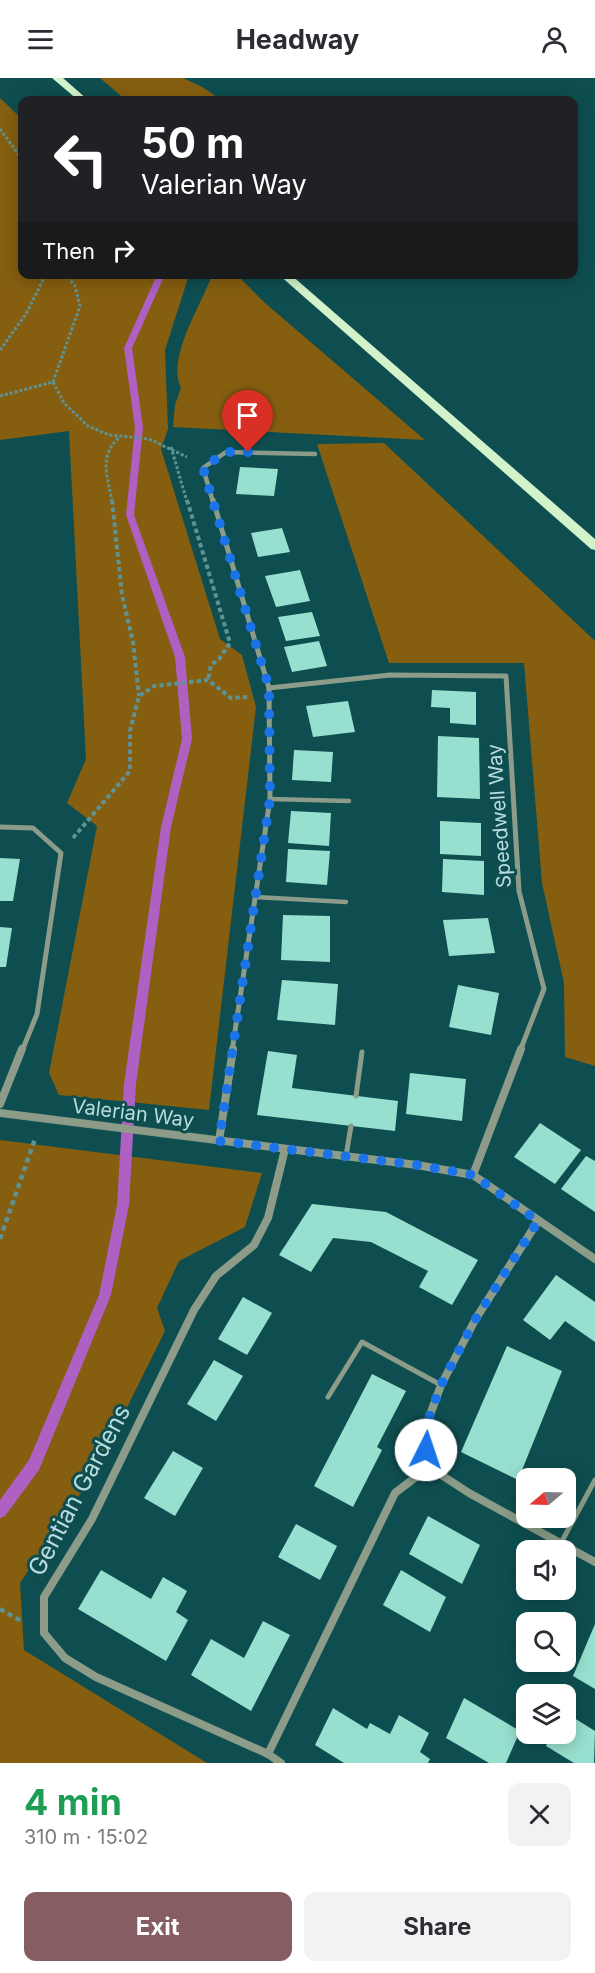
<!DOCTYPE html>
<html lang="en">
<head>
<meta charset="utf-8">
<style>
  body { margin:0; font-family:Inter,sans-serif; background:#f2f2f3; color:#2b2b33; height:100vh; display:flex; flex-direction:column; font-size:22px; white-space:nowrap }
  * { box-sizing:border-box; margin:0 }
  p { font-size:20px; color:#7c7c81 }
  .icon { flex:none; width:33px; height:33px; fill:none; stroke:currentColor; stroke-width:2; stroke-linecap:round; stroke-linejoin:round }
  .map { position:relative; height:1685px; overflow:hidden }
  .panel { display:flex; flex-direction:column; background:#fff; flex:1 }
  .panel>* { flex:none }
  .banner { position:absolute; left:18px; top:18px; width:560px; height:183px; border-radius:12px; box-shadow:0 3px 15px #0003; background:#202124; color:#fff; overflow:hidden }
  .needle { width:39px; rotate:251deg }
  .buttons { position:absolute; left:516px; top:1390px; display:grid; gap:12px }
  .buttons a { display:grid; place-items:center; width:60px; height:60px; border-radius:12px; background:#fff; box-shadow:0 3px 15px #0003; font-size:30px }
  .pin { position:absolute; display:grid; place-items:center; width:51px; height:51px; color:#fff; margin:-62px -26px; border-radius:50% 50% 50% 0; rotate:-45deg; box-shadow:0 0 6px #0007 }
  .pin .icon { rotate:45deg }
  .me { position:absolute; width:66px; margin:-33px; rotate:4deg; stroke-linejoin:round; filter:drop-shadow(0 0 4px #0008) }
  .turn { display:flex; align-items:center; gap:21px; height:126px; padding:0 24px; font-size:27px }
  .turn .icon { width:78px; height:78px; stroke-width:2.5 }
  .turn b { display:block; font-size:42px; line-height:51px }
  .then { display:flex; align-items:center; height:57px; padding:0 24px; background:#0003; gap:12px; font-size:22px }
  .round { display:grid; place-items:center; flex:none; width:63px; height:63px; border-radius:12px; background:#f2f2f3 }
  .head { display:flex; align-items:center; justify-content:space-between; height:102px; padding:0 24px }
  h1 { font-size:36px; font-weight:700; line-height:45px; color:#1e9e55 }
  .cta { display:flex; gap:12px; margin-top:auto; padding:12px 24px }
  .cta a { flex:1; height:69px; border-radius:12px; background:#865d62; color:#fff; font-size:24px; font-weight:700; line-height:69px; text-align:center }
  .cta a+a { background:#f2f2f3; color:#2b2b33 }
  header { display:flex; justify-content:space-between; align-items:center; height:78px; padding:0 24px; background:#fff; font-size:27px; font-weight:700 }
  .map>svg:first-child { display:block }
  .green { fill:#855e10 }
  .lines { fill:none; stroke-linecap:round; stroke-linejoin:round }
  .stream { fill:#ae60c3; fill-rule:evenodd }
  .building { fill:#97dfce }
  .path-far2 { stroke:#5f9293; stroke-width:3; stroke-dasharray:3 2; stroke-linecap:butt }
  .path-far1 { stroke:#5f9293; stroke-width:4; stroke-dasharray:4.5 3; stroke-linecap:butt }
  .path { stroke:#5f9293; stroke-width:4.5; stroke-dasharray:5 4; stroke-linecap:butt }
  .service-far1 { stroke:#8c9c88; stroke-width:4.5 }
  .service { stroke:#8c9c88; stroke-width:5 }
  .minor-far2 { stroke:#8c9c88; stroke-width:4.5 }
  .minor-far1 { stroke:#8c9c88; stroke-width:5 }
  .minor { stroke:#8c9c88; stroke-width:8 }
  .primary { fill:#d2f2c9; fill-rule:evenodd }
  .route { stroke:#1a73e8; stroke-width:10; stroke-dasharray:0 18 }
  .labels { text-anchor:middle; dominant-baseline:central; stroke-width:6; stroke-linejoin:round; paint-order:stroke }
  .street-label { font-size:20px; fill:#b8dcdd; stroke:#0e4e50 }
  .near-street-label { font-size:24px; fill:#b8dcdd; stroke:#0e4e50 }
</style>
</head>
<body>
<header><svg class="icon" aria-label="menu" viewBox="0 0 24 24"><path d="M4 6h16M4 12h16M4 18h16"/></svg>Headway<svg class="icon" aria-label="person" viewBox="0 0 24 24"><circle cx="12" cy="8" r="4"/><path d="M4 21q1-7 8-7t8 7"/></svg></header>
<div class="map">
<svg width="595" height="1685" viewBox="0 0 595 1685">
  <rect width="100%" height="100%" fill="#0e4e50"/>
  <g class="green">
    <path d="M100,0H183L204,10L221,22H126Z"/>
    <path d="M0,20L22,41V196L189,197L165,272L168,351L161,371L220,561L242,577L256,629L209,1032L59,1017L49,995L97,748L67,725L86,681L69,353L0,362Z"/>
    <path d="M237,197L265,225L425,362L173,349L175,327L181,310C166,280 202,226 212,197Z"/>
    <path d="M384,365L595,563V988L565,979L564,905L542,805L524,585H389L317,366Z"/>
    <path d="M0,1062L262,1095L245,1149L179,1183L157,1230L165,1253L95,1394L20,1505L24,1572L207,1685H0Z"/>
  </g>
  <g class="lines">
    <path class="stream" d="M156,199L163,201L132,270L143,350L134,437L185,579L192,661L171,749L136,1006L129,1127L111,1217L39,1392L5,1438L0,1440V1422L29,1382L99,1217L117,1127L124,1006L161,749L182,661L175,579L126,437L135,350L124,270Z"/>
  </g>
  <g class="building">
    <path d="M240,389L278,391L274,418L236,416Z"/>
    <path d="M282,450L290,474L258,479L251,455Z"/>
    <path d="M300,492L310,523L276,529L265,498Z"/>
    <path d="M312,534L320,558L286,563L278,539Z"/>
    <path d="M319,563L327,588L292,594L284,569Z"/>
    <path d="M432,612L476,614V647L450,645V630L431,629Z"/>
    <path d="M348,623L355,654L313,659L306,628Z"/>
    <path d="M438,658L479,660L480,721L437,719Z"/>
    <path d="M294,672L333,674L331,704L292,702Z"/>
    <path d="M291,733L331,735L329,768L288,765Z"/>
    <path d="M440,743L481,745V778L440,776Z"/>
    <path d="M288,771L330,773L327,807L286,804Z"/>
    <path d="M0,780L20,781L13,823H0Z"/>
    <path d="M443,781L484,783V817L442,814Z"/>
    <path d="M283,837L330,838V884L281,882Z"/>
    <path d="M488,840L495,875L449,878L443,842Z"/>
    <path d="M0,849L12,850L6,889H0Z"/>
    <path d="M282,902L338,906L335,947L277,942Z"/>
    <path d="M458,907L499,915L491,957L449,949Z"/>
    <path d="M268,973L297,977L292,1010L398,1023L395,1053L257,1037Z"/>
    <path d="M410,995L466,1001L462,1043L406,1036Z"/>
    <path d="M540,1045L581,1072L555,1106L514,1079Z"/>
    <path d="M586,1078L595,1083V1134L561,1111Z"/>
    <path d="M312,1126L386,1134L478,1182L452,1227L419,1209L428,1193L371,1164L333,1160L311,1194L279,1177Z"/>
    <path d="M556,1197L595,1224V1264L565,1243L550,1262L523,1242Z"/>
    <path d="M243,1219L272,1235L247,1277L218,1261Z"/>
    <path d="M507,1268L562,1293L518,1402L461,1374Z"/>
    <path d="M214,1282L243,1298L216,1343L187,1326Z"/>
    <path d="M372,1296L406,1313L377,1369L382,1372L353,1429L314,1408Z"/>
    <path d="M173,1373L203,1390L175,1438L144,1420Z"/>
    <path d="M428,1438L480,1467L462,1506L409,1476Z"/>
    <path d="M296,1446L337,1468L320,1502L278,1479Z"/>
    <path d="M101,1492L151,1521L163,1499L187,1513L176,1534L188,1542L166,1583L78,1531Z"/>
    <path d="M401,1492L446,1519L430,1554L383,1527Z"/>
    <path d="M263,1543L290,1557L251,1633L191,1597L211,1561L244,1580Z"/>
    <path d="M595,1546V1611L573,1598Z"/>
    <path d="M464,1620L520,1653L506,1685H489L446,1660Z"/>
    <path d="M333,1630L367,1651L370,1645L390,1656L399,1637L429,1655L420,1674L430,1681L428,1685H344L315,1667Z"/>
    <path d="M566,1635L595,1653L594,1685H574L546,1668L551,1656H566Z"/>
  </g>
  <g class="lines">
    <g class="path-far2">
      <path d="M0,51L22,81"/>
      <path d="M0,272L26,236L46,196"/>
      <path d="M53,304L80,228L75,208L66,196"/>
      <path d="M0,318L53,304L64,325L88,348L109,357L149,361L187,379"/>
      <path d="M171,369L187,424"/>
      <path d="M112,424C108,398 98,380 119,359"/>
    </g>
    <g class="path-far1">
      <path d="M112,422L122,517L133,564L139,618"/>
      <path d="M187,422L230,565L219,581L211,587L208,602"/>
      <path d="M73,760L130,693V653L139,618L154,608L208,602L231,620L249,619"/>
    </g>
    <g class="path">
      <path d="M0,1161L35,1061"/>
      <path d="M0,1531L23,1544"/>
    </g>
    <g class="service-far1">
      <path d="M270,721L349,723"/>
      <path d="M255,819L346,824"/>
    </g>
    <g class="service">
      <path d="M356,1018L362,974"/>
      <path d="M346,1078L351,1048"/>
      <path d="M328,1319L362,1264L441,1307"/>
      <path d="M562,1463L595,1402"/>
    </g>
    <path class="minor-far2" d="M213,424L203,390L226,374L315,376"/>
    <g class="minor-far1">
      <path d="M213,422L269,610L270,721L232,973"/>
      <path d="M269,610L390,597L506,598L519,813L544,911L520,973"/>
      <path d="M0,749L33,750L61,775L37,936L22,973"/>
    </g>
    <g class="minor">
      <path d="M0,1026L22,971"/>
      <path d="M0,1035L417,1087L473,1097L595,1181"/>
      <path d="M219,1063L233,971"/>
      <path d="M473,1097L521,971"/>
      <path d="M538,1143L475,1242L441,1307L423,1356L429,1389L469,1415L595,1484"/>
      <path d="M268,1676L395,1415L429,1389"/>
      <path d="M281,1685L268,1676L96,1599L65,1580L44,1555V1519L92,1441L194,1232L216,1198L254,1167L268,1140L285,1071"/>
    </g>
    <g class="primary">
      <path d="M52,0H63L88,22H78Z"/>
      <path d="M278,196H290L595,461V472L591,471Z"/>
    </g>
  </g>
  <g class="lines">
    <path class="route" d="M248,374H226L203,390L269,610L270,721L219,1063L417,1087L473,1097L538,1143L475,1242L441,1307L423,1356L426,1372"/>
  </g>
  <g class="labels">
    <g class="street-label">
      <text transform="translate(499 738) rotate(-94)">Speedwell Way</text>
      <text transform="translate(133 1035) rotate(7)">Valerian Way</text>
    </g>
    <g class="near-street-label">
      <text transform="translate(79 1412) rotate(-62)">Gentian Gardens</text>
    </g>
  </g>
</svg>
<div class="buttons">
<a><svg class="needle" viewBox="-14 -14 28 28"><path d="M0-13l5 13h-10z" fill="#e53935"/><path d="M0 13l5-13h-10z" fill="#7c7c81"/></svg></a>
<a><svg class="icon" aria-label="sound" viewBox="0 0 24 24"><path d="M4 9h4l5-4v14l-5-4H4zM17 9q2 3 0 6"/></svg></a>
<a><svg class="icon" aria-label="search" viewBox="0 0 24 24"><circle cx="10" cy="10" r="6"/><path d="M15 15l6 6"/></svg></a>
<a><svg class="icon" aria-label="layers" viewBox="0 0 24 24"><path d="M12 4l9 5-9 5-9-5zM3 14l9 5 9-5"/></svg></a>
</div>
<div class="pin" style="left:248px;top:374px;background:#d93025"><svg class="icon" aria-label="arrive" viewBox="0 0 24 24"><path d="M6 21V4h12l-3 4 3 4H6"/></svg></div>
<svg class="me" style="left:426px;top:1372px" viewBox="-20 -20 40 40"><circle r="19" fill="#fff"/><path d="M0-13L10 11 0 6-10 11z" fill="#1a73e8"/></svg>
<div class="banner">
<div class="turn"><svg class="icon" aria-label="left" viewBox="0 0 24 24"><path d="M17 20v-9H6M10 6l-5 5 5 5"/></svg><div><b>50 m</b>Valerian Way</div></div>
<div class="then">Then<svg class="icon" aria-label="right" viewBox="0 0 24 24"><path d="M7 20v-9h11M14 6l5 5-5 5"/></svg></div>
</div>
</div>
<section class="panel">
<div class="head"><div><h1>4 min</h1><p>310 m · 15:02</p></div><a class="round"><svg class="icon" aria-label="close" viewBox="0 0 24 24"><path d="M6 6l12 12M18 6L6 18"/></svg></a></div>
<div class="cta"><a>Exit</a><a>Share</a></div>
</section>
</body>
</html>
